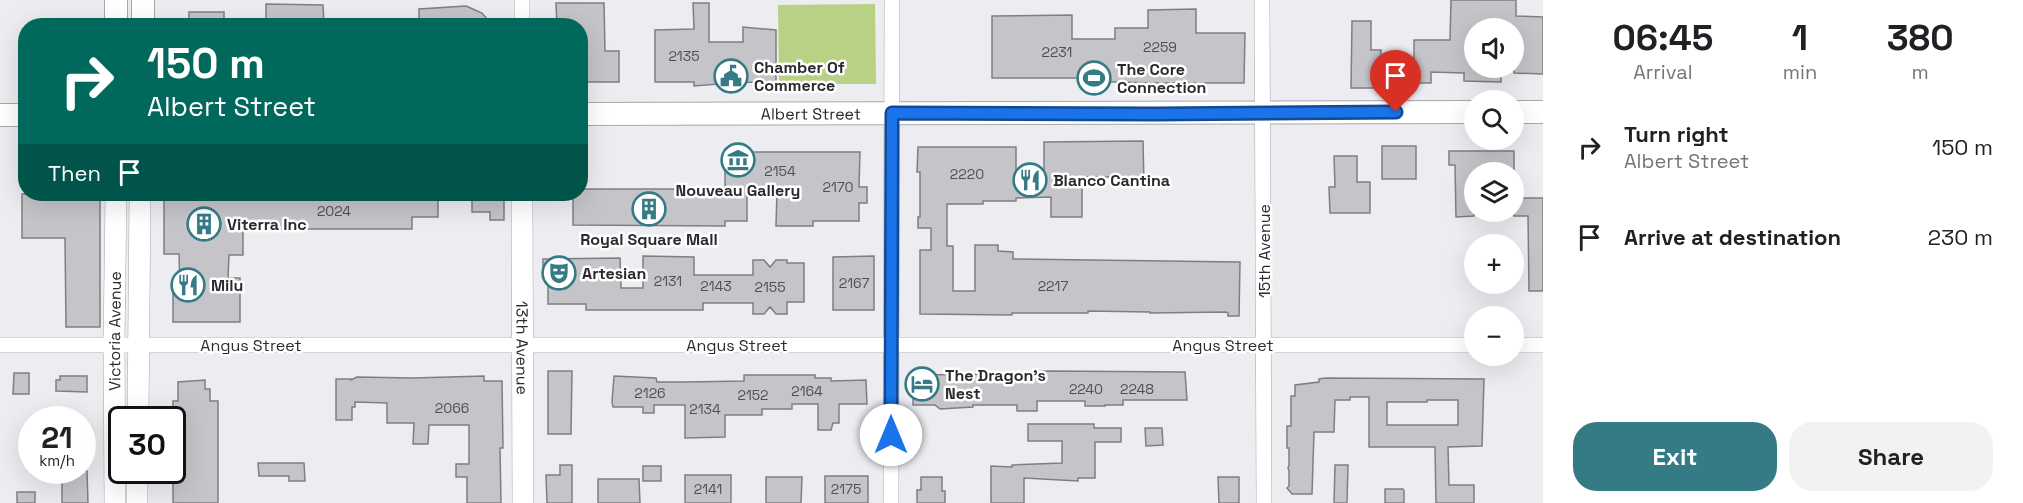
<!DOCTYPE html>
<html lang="en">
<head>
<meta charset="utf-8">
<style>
  body { margin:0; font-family:"Space Grotesk",sans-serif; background:#f2f2f2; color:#202124; height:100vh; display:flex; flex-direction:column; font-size:22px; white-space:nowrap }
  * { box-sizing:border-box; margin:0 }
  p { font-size:20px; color:#757577 }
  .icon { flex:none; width:33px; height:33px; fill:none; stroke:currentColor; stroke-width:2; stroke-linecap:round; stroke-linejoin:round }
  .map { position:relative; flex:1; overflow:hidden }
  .panel { display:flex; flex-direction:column; background:#fff; width:480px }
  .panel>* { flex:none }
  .guide { position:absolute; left:18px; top:18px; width:570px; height:183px; border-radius:24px; box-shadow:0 6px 24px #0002; background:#00695c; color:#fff; overflow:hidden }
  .fabs { position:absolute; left:1464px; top:18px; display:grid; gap:12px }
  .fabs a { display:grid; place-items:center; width:60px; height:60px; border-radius:50%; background:#fff; box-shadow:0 6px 24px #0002; font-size:30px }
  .speed { position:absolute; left:18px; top:406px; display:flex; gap:12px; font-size:30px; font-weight:700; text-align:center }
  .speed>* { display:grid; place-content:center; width:78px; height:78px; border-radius:50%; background:#fff; box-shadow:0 6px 24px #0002; line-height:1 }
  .speed small { font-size:15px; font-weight:400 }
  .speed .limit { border:3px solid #111; border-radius:9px; background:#fff; color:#111 }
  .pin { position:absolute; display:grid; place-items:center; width:51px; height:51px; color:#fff; margin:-62px -26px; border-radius:50% 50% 50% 0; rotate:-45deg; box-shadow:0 0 6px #0007 }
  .pin .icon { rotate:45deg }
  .me { position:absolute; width:66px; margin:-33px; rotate:0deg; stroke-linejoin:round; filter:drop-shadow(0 0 4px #0008) }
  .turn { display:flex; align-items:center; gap:21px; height:126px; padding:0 30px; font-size:27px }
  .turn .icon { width:78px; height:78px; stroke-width:2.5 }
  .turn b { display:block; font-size:42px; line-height:51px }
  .then { display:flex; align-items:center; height:57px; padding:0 30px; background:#0003; gap:12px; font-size:22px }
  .eta { display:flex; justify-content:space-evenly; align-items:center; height:102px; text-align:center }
  .eta b { font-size:36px; font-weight:700; line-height:42px }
  .button { display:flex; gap:12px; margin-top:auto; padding:12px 30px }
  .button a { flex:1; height:69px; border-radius:24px; background:#347b85; color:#fff; font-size:24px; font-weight:700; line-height:69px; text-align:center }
  .button a+a { background:#f2f2f2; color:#202124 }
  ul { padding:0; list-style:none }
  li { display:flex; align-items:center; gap:18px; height:90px; padding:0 30px }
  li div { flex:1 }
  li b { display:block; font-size:22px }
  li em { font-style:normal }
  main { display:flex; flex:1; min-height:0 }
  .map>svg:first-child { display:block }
  .green { fill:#b9d184 }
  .building { fill:#c4c4c9; stroke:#7f7f83; stroke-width:1.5; fill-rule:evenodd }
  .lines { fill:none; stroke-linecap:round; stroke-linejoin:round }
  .street-casing { stroke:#a8a7ac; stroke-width:16 }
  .secondary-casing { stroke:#a8a7ac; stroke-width:22 }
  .primary-casing { stroke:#a8a7ac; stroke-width:24 }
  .street { stroke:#fff; stroke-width:15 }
  .secondary { stroke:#fff; stroke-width:21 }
  .primary { stroke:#fff; stroke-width:22 }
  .route-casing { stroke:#114b97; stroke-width:15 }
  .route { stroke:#1a73e8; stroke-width:10 }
  .labels { text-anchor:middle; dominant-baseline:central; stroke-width:5; stroke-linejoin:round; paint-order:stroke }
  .number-label { font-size:14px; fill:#505053 }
  .poi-label { font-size:16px; font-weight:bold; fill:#2a2a2c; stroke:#fff; text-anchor:start }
  .street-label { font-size:16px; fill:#2a2a2c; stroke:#fff }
</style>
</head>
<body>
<main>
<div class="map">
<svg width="1543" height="503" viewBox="0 0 1543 503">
  <rect width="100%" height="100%" fill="#edecf1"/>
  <path class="green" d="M875,4L876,84H779L778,5Z"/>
  <g class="building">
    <path d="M1451,0H1516V16L1543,17V74L1514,73V28H1474V68H1501V82L1464,81V73L1431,72V83H1414V40H1450Z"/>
    <path d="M556,3H604L605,51H619V82H580V26H557Z"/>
    <path d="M693,3H709V42H743V27L776,30V83L743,82L694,86V82H655V30L694,29Z"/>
    <path d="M266,4L323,5L324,26H266Z"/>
    <path d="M466,6L482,13L493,26H419V9Z"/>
    <path d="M1196,9V33H1245L1244,83H1149L1082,81V78H992V16L1072,15V39H1115V28H1148V10Z"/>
    <rect x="189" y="12" width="35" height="14"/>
    <path d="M1352,21H1371V50H1381L1380,88H1351Z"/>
    <path d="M1143,141L1144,185H1110V177H1082V217H1051V197L1016,198V201H983V204H947V246H953V291H975V245H998V251L1013,252V259L1240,262L1239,316H1228V313L1226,312L1150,313V312L1088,311V313H1012V315L920,314V250H931V228H918V217H920V172H917L918,147H1016V174L1044,173V142Z"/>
    <rect x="1382" y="146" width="34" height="33"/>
    <path d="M725,149H747V152H860L859,187H867V203H859V221H813V226H776L777,190L747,189V221H725V226L573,225V194H580V189H725Z"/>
    <path d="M1449,151H1514V172H1474V216L1456,217L1455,165H1449Z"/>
    <path d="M1334,156H1357V182H1370V213H1330L1329,187H1335Z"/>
    <path d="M22,194H100V327H66L65,238H22Z"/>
    <path d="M164,194H438V217H412V229H243V255H229L228,278H240V322H173V288H180L179,254H164Z"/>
    <path d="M472,194H504V220H490V212H472Z"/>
    <path d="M1514,198H1543V291H1529L1528,216H1514Z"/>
    <path d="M643,256L694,257V275H753V260H764L770,267L776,260H787V263H804V302H787V314H776L770,307L764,314H753V303H703V310H586V304H548V270H543V259L620,258L621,288H643Z"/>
    <path d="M874,256V310H833V257Z"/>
    <path d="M548,371H572L571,434H548Z"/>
    <path d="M1049,371L1185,372L1187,400H1123V405H1105V406H1085V401H1037V411H1017V405H973V407L940,409L935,405H913V375L1016,374V372Z"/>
    <path d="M14,373H29V394H13Z"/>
    <path d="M744,375H815V378H831V381L866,380L867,404H839V423H833L831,430H818V404H792V409H762V415H725V437L685,438V405H654V413H643V407H613L612,402L614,376L656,378L657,382H685L744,381Z"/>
    <path d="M60,376H87V392L56,391V380H60Z"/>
    <path d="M484,376V381H502L503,448H500L501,503H467V477H456V464H469V425H429L428,444H413L414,423H387V403L355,402V407H352V420H336V379H351V380L357,377L413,378Z"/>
    <path d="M1326,378L1484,379L1482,446L1448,447L1449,485H1474V503H1436L1435,447H1369V397H1350V400H1335L1334,432H1314L1312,494H1292L1287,488L1289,486V471L1288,468L1289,465V448H1287V426H1291V396H1295V385L1319,382V379ZM1427,400H1458V425H1387V402H1427Z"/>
    <path d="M205,380V389H210V401H218V503H173V401H178V382Z"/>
    <path d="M1028,424H1094V428H1121V442H1095V478H1078V481L1024,478V503H991V466L1012,467V465L1062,463V441H1028Z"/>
    <path d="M1145,428H1162L1163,445L1146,446Z"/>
    <path d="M258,463H304L305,481H289V476H259Z"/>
    <path d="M560,465H572V503H547L546,475H560Z"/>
    <path d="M1335,465H1348L1347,503H1334Z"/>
    <rect x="643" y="466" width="18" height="15"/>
    <path d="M62,471H87L88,503H62Z"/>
    <rect x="685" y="475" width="46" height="28"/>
    <rect x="825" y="476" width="43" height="27"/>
    <path d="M766,477H802L801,503H766Z"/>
    <path d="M921,477H942V491H945V503H917V490H921Z"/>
    <path d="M1218,477H1239V503H1219Z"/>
    <path d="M598,479H639L640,503H598Z"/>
    <path d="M1385,489H1403L1404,491V503H1385Z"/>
    <rect x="17" y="492" width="18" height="11"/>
  </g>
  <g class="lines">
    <defs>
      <g id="street">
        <path d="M522,0V26"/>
        <path d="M1262,0L1264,503"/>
        <path d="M0,345H1474"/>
        <path d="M1514,345H1543"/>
        <path d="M891,503L892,0"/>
      </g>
      <g id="secondary">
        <path id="s1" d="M522,194L523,503"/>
        <path d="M138,420L140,194"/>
        <path id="s2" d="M115,503L114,345L116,194"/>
        <path d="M137,503V471"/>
      </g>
      <g id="primary">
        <path d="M116,0V26"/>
        <path d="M143,26V0"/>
        <path d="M1514,112H1543"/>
        <path id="s3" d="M580,114L1474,112"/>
        <path d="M0,115H26"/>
      </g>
    </defs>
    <use href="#street" class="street-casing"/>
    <use href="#secondary" class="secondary-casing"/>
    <use href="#primary" class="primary-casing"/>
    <use href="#street" class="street"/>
    <use href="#secondary" class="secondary"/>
    <use href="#primary" class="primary"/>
  </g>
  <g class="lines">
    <defs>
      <path id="route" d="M891,435L892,113L1156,114L1396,112"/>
    </defs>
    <use href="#route" class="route-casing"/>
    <use href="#route" class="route"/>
  </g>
  <defs>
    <symbol id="civic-ring" viewBox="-11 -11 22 22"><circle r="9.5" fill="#fff" stroke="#347b85" stroke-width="1.5"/><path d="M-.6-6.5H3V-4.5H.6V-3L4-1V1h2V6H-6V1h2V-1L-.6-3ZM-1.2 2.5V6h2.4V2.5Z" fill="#347b85"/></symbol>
    <symbol id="stadium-ring" viewBox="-11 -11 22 22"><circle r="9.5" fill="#fff" stroke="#347b85" stroke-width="1.5"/><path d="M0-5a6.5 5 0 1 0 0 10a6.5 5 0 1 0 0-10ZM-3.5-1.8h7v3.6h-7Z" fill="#347b85"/></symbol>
    <symbol id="museum-ring" viewBox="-11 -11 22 22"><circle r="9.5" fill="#fff" stroke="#347b85" stroke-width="1.5"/><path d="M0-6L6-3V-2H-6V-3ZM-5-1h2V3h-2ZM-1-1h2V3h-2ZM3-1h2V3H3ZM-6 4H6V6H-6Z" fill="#347b85"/></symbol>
    <symbol id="restaurant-ring" viewBox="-11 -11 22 22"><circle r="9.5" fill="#fff" stroke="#347b85" stroke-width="1.5"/><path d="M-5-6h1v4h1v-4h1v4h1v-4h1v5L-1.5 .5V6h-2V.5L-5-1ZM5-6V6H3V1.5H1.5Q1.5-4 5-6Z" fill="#347b85"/></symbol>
    <symbol id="building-ring" viewBox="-11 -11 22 22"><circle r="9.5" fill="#fff" stroke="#347b85" stroke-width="1.5"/><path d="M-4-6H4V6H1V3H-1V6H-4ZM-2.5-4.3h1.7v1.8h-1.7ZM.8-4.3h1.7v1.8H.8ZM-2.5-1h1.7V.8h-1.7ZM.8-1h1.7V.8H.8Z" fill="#347b85"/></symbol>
    <symbol id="theatre-ring" viewBox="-11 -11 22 22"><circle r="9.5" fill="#fff" stroke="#347b85" stroke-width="1.5"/><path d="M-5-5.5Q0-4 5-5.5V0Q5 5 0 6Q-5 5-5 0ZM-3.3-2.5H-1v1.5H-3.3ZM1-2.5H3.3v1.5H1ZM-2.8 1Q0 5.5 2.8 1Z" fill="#347b85"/></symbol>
    <symbol id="hotel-ring" viewBox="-11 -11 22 22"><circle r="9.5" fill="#fff" stroke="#347b85" stroke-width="1.5"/><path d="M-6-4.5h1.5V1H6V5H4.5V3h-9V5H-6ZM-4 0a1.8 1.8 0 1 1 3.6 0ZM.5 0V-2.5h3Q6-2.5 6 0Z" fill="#347b85"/></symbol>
  </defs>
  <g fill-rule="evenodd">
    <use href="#civic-ring" x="712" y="57" width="38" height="38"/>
    <use href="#stadium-ring" x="1075" y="59" width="38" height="38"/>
    <use href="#museum-ring" x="719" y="141" width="38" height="38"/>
    <use href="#restaurant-ring" x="1011" y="161" width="38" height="38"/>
    <use href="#building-ring" x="630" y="190" width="38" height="38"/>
    <use href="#building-ring" x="185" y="205" width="38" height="38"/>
    <use href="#theatre-ring" x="540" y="254" width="38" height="38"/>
    <use href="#restaurant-ring" x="169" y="266" width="38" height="38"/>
    <use href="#hotel-ring" x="903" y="365" width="38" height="38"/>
  </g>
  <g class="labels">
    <g class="number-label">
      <text x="1160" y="47">2259</text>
      <text x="1057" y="52">2231</text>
      <text x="684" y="56">2135</text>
      <text x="780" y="171">2154</text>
      <text x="967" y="174">2220</text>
      <text x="838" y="187">2170</text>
      <text x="334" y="211">2024</text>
      <text x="668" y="281">2131</text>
      <text x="854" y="283">2167</text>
      <text x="716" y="286">2143</text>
      <text x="1053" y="286">2217</text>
      <text x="770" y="287">2155</text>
      <text x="1086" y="389">2240</text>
      <text x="1137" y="389">2248</text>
      <text x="807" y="391">2164</text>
      <text x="650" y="393">2126</text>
      <text x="753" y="395">2152</text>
      <text x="452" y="408">2066</text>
      <text x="705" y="409">2134</text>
      <text x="708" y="489">2141</text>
      <text x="846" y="489">2175</text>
    </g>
    <g class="poi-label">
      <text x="754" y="67">Chamber Of<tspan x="754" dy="18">Commerce</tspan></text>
      <text x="1117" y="69">The Core<tspan x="1117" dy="18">Connection</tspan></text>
      <text x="1053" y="180">Blanco Cantina</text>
      <text x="738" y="190" text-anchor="middle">Nouveau Gallery</text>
      <text x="227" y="224">Viterra Inc</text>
      <text x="649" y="239" text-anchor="middle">Royal Square Mall</text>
      <text x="582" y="273">Artesian</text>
      <text x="211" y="285">Milu</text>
      <text x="945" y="375">The Dragon's<tspan x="945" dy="18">Nest</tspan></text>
    </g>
    <g class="street-label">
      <text stroke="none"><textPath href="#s3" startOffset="231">Albert Street</textPath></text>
      <text transform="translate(1264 251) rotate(-90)">15th Avenue</text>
      <text stroke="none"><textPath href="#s2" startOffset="172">Victoria Avenue</textPath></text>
      <text x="251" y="345">Angus Street</text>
      <text x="737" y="345">Angus Street</text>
      <text x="1223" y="345">Angus Street</text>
      <text stroke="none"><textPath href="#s1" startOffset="154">13th Avenue</textPath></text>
    </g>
  </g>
</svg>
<div class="fabs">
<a><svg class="icon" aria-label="sound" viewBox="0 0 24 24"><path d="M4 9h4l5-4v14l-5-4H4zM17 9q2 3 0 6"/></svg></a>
<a><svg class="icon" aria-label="search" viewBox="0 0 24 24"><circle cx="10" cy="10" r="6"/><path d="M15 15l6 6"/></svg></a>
<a><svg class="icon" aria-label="layers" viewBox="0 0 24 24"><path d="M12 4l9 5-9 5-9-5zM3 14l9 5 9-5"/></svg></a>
<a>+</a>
<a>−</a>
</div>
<div class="speed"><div>21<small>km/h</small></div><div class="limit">30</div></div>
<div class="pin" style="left:1396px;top:112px;background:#d93025"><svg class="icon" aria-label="arrive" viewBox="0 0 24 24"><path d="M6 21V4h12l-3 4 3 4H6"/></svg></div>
<svg class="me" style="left:891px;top:435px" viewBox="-20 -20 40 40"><circle r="19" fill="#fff"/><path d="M0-13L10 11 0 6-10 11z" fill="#1a73e8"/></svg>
<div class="guide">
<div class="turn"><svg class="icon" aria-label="right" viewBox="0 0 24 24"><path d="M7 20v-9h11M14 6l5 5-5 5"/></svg><div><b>150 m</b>Albert Street</div></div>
<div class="then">Then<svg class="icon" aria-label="arrive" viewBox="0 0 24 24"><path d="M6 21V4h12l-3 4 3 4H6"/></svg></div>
</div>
</div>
<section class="panel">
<div class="eta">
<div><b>06:45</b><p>Arrival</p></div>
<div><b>1</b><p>min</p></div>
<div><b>380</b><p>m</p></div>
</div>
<ul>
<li><svg class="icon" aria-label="right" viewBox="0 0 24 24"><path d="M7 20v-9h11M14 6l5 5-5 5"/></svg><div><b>Turn right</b><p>Albert Street</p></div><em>150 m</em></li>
<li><svg class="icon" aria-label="arrive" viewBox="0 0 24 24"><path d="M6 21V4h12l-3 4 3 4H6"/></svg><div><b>Arrive at destination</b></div><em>230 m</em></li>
</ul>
<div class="button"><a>Exit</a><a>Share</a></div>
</section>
</main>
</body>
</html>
